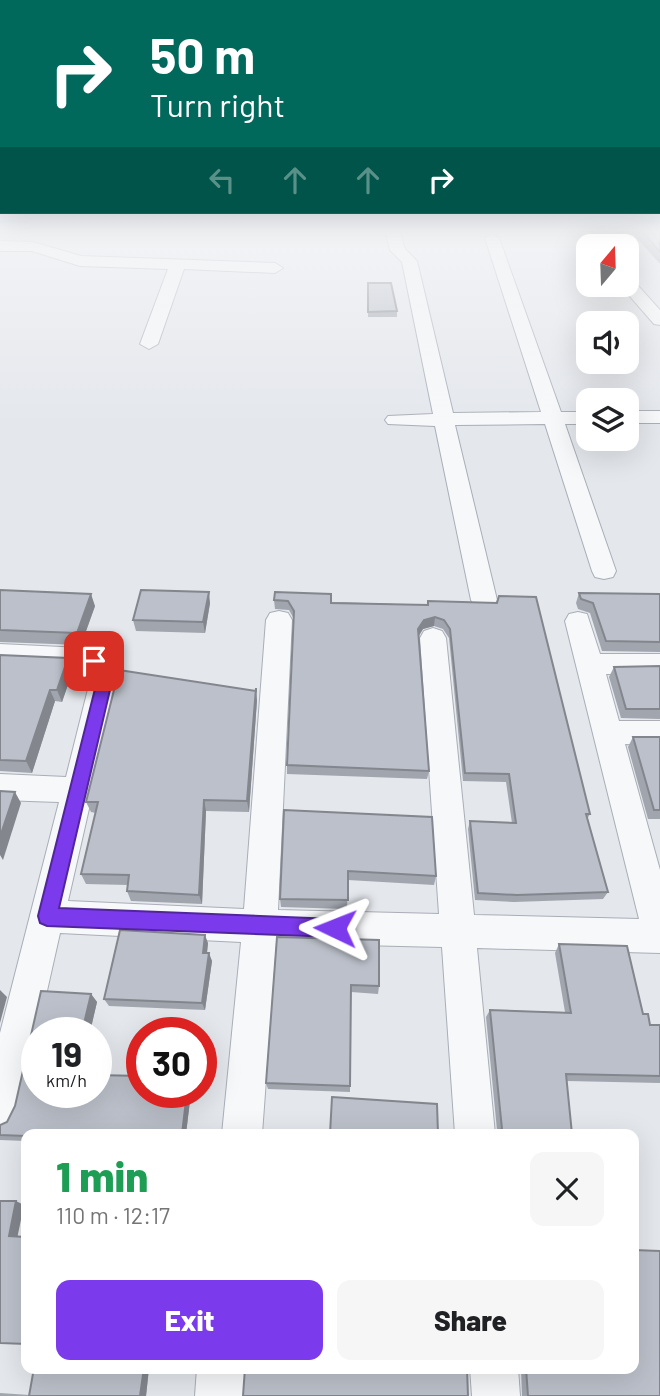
<!DOCTYPE html>
<html lang="en">
<head>
<meta charset="utf-8">
<style>
  body { margin:0; font-family:Barlow,sans-serif; background:#f6f6f6; color:#202124; height:100vh; display:flex; flex-direction:column; font-size:26px; white-space:nowrap }
  * { box-sizing:border-box; margin:0 }
  p { font-size:23px; color:#757577 }
  .icon { flex:none; width:38px; height:38px; fill:none; stroke:currentColor; stroke-width:2; stroke-linecap:round; stroke-linejoin:round }
  .map { position:relative; flex:1; overflow:hidden }
  .details { position:absolute; left:21px; top:1129px; width:618px; height:245px; display:flex; flex-direction:column; background:#fff; border-radius:14px; box-shadow:0 7px 28px #0002 }
  .details>* { flex:none }
  .banner { position:absolute; left:0px; top:0px; width:662px; height:214px; box-shadow:0 7px 28px #0002; background:#00695c; color:#fff; overflow:hidden }
  .needle { width:46px; rotate:19deg }
  .controls { position:absolute; left:576px; top:234px; display:grid; gap:14px }
  .controls a { display:grid; place-items:center; width:63px; height:63px; border-radius:14px; background:#fff; box-shadow:0 7px 28px #0002; font-size:35px }
  .speed { position:absolute; left:21px; top:1017px; display:flex; gap:14px; font-size:35px; font-weight:700; text-align:center }
  .speed>* { display:grid; place-content:center; width:91px; height:91px; border-radius:50%; background:#fff; box-shadow:0 7px 28px #0002; line-height:1 }
  .speed small { font-size:18px; font-weight:400 }
  .speed .limit { border:10px solid #d22; background:#fff; color:#111 }
  .pin { position:absolute; display:grid; place-items:center; width:60px; height:60px; color:#fff; margin:-30px; border-radius:14px; box-shadow:0 4px 10px #0006 }
  .me { position:absolute; width:77px; margin:-38px; rotate:272deg; stroke-linejoin:round; filter:drop-shadow(0 0 5px #0008) }
  .turn { display:flex; align-items:center; gap:24px; height:147px; padding:0 35px; font-size:32px }
  .turn .icon { width:91px; height:91px; stroke-width:2.5 }
  .turn b { display:block; font-size:49px; line-height:60px }
  .lanes { display:flex; align-items:center; height:66px; padding:0 35px; background:#0003; justify-content:center; gap:35px; direction:ltr }
  .lanes .off { opacity:.35 }
  .round { display:grid; place-items:center; flex:none; width:74px; height:74px; border-radius:14px; background:#f6f6f6 }
  .overview { display:flex; align-items:center; justify-content:space-between; height:119px; padding:0 35px }
  h1 { font-size:42px; font-weight:800; line-height:52px; color:#1e9e55 }
  .cta { display:flex; gap:14px; margin-top:auto; padding:14px 35px }
  .cta a { flex:1; height:80px; border-radius:14px; background:#7c3aed; color:#fff; font-size:28px; font-weight:800; line-height:80px; text-align:center }
  .cta a+a { background:#f6f6f6; color:#202124 }
  .map>svg:first-child { display:block }
  .lines { fill:none; stroke-linecap:round; stroke-linejoin:round }
  .service-casing { stroke:#a9aeb7; stroke-width:2 }
  .minor-casing { stroke:#a9aeb7; stroke-width:2 }
  .service { fill:#f7f8fa; fill-rule:evenodd }
  .minor { fill:#f7f8fa; fill-rule:evenodd }
  .wall { fill:#a1a5ae }
  .shaded-wall { fill:#83868d }
  .building { fill:#bbc0ca; stroke:#83868d; stroke-width:2 }
  .route { fill:#7c3aed; stroke:#51269a; stroke-width:2 }
</style>
</head>
<body>
<div class="map">
<svg width="660" height="1396" viewBox="0 0 660 1396">
  <rect width="100%" height="100%" fill="#e4e7ec"/>
  <g class="lines">
    <defs>
      <path id="service" d="M644,230L631,233L627,231L628,230Z"/>
      <g id="minor">
        <path d="M385,230H399L405,249L417,261L453,413L541,412L485,238L492,234L499,238L561,412H588V424H565L616,571L613,577L604,579L595,577L592,571L545,424L455,425L497,600L493,606L484,609L475,606L471,600L435,426L388,424L385,420L388,416L433,414L402,262L390,250Z"/>
        <path d="M577,230H589L603,247H588Z"/>
        <path d="M0,241L33,242L81,256L275,263L283,268L275,273L184,269L158,344L149,349L140,344L168,269L80,266L32,251H0Z"/>
        <path d="M626,277L632,279L660,310V325L654,324L620,285H626Z"/>
        <rect x="626" y="411" width="34" height="12"/>
        <path d="M279,611L288,613L292,620L278,910L439,914L420,638L424,631L433,628L442,631L446,638L474,915L639,919L565,621L569,614L578,612L587,614L600,654H660V674H606L619,721H660V745L625,744L660,870V953L477,948L495,1134H455L442,947L276,943L262,1134H222L241,942L60,933L20,1111L14,1125L0,1131V1033L59,802L0,800V774L66,777L91,677L90,672L80,668L0,664V644L82,648L113,659L119,677L68,901L244,909L266,620L270,613Z"/>
        <path d="M197,1368H245L243,1396H195Z"/>
        <path d="M470,1368H518L520,1396H472Z"/>
      </g>
    </defs>
    <use href="#service" class="service-casing"/>
    <use href="#minor" class="minor-casing"/>
    <use href="#service" class="service"/>
    <use href="#minor" class="minor"/>
  </g>
  <g class="wall">
    <path d="M635,230H660V264L634,235Z"/>
    <path d="M368,283L397,311V317H368Z"/>
    <path d="M0,590L95,606L81,645L0,642Z"/>
    <path d="M579,593L660,594V652L602,651L590,613L578,609L576,603Z"/>
    <path d="M274,600L427,605L428,601L497,603L590,814L587,819L608,892L603,899L514,902L475,900L468,829L470,821L512,823L506,782L463,781L449,638L443,629L434,626L423,629L419,636L429,771L427,779L287,774V765L294,619L289,610L275,609Z"/>
    <path d="M210,603L205,633L136,631L133,620Z"/>
    <path d="M0,655L68,658L73,670L62,702L55,701L32,773L0,771Z"/>
    <path d="M660,666V719L621,718L609,677L614,667Z"/>
    <path d="M257,700L249,812L206,811L202,904L131,901L127,891L128,885L86,884L81,874L96,813L91,812L86,802Z"/>
    <path d="M633,737H660V819H648L628,747Z"/>
    <path d="M284,810L436,876L434,885L348,880L347,909L281,907L280,899Z"/>
    <path d="M277,937L379,986L378,994L351,992L350,1092L268,1089L266,1083Z"/>
    <path d="M208,943L207,953L212,961L205,1010L109,1006L104,999Z"/>
    <path d="M559,944L643,1014L650,1025H660V1083L567,1081L572,1134H493L497,1130L486,1017L490,1010L565,1012L555,953Z"/>
    <path d="M41,991L91,994L97,1002L90,1032H37V1092H96V1075L142,1076V1092H191L186,1134H26V1141L0,1140V1125L7,1122L15,1106Z"/>
    <path d="M149,1368L146,1396H0V1393L29,1395Z"/>
    <path d="M521,1368H634L660,1396H522Z"/>
  </g>
  <g class="shaded-wall">
    <path d="M209,592L210,603L205,633L203,622Z"/>
    <path d="M91,594L95,606L81,645L77,633Z"/>
    <path d="M435,617L434,626L423,629L417,638L418,629L424,620Z"/>
    <path d="M68,658L73,670L62,702L57,690Z"/>
    <path d="M256,688L257,700L249,812L247,801Z"/>
    <path d="M50,690L55,701L32,773L26,761Z"/>
    <path d="M15,792L21,803L3,860L0,855V837Z"/>
    <path d="M204,800L206,811L202,904L199,895Z"/>
    <path d="M205,935L208,943L206,961L203,953Z"/>
    <path d="M209,953L212,961L205,1010L202,1003Z"/>
    <path d="M0,990L7,997L0,1023Z"/>
    <path d="M91,994L97,1002L90,1032H82Z"/>
    <path d="M187,1092H191L186,1134H182Z"/>
    <path d="M16,1201L24,1205L17,1239L9,1236Z"/>
    <path d="M144,1368H149L146,1396H140Z"/>
  </g>
  <g class="building">
    <path d="M641,230H660V252Z"/>
    <path d="M368,283H391L397,311L368,312Z"/>
    <path d="M0,590L91,594L77,633L0,630Z"/>
    <path d="M141,590L209,592L203,622L133,620Z"/>
    <path d="M275,592L331,594V603L428,605V601L497,603L499,596L536,597L590,814H586L608,892L517,895L478,893L470,821L516,823L509,774L465,773L450,629L444,620L435,617L424,620L418,629L429,771L287,765L294,611L288,601L274,600Z"/>
    <path d="M579,593L660,594V642L606,641L593,603L581,599Z"/>
    <path d="M0,655L68,658L57,690H50L26,761L0,760Z"/>
    <path d="M660,666V709H626L614,667Z"/>
    <path d="M119,670L256,691V688L247,801L204,800L199,895L127,891L129,875L81,874L98,802H86Z"/>
    <path d="M633,737H660V810H654Z"/>
    <path d="M0,791L15,792L0,837Z"/>
    <path d="M284,810L432,817L436,876L348,871V900L280,899Z"/>
    <path d="M120,930L205,935L203,953H209L202,1003L104,999Z"/>
    <path d="M277,937L379,940V986L351,985L350,1086L266,1083Z"/>
    <path d="M559,944L627,946L643,1014H648L650,1025H660V1076L566,1074L572,1134H495L494,1132L502,1129L490,1010L571,1013Z"/>
    <path d="M41,991L91,994L82,1032H37V1092H96V1075L142,1076V1092H187L182,1134H183H26V1136L0,1135V1125L7,1122L15,1106Z"/>
    <path d="M332,1097L437,1104L438,1134H330Z"/>
    <path d="M0,1201H16L9,1236L26,1237V1344L0,1343Z"/>
    <path d="M634,1250L660,1251V1396H528L526,1368H634Z"/>
    <path d="M34,1368H144L140,1396H29Z"/>
    <path d="M245,1368H467L468,1396H243Z"/>
  </g>
  <linearGradient id="sky" x2="0" y2="1"><stop stop-color="#8bb4dd"/><stop offset="0.54" stop-color="#f3f4f6"/><stop offset="1" stop-color="#f3f4f6" stop-opacity="0"/></linearGradient>
  <rect width="660" height="426" fill="url(#sky)"/>
  <path class="route" d="M94,655L108,662L113,677L59,908L335,919L342,921L344,928L342,935L335,937L47,926L40,923L38,916L98,677L96,669L87,661Z"/>
</svg>
<div class="controls">
<a><svg class="needle" viewBox="-14 -14 28 28"><path d="M0-13l5 13h-10z" fill="#e53935"/><path d="M0 13l5-13h-10z" fill="#757577"/></svg></a>
<a><svg class="icon" aria-label="sound" viewBox="0 0 24 24"><path d="M4 9h4l5-4v14l-5-4H4zM17 9q2 3 0 6"/></svg></a>
<a><svg class="icon" aria-label="layers" viewBox="0 0 24 24"><path d="M12 4l9 5-9 5-9-5zM3 14l9 5 9-5"/></svg></a>
</div>
<div class="speed"><div>19<small>km/h</small></div><div class="limit">30</div></div>
<div class="pin" style="left:94px;top:661px;background:#d93025"><svg class="icon" aria-label="arrive" viewBox="0 0 24 24"><path d="M6 21V4h12l-3 4 3 4H6"/></svg></div>
<svg class="me" style="left:335px;top:928px" viewBox="-20 -20 40 40"><path d="M0-17L14 15 0 8-14 15z" fill="#7c3aed" stroke="#fff" stroke-width="4"/></svg>
<div class="banner">
<div class="turn"><svg class="icon" aria-label="right" viewBox="0 0 24 24"><path d="M7 20v-9h11M14 6l5 5-5 5"/></svg><div><b>50 m</b>Turn right</div></div>
<div class="lanes"><svg class="icon off" aria-label="left" viewBox="0 0 24 24"><path d="M17 20v-9H6M10 6l-5 5 5 5"/></svg><svg class="icon off" aria-label="ahead" viewBox="0 0 24 24"><path d="M12 20V5M6 11l6-6 6 6"/></svg><svg class="icon off" aria-label="ahead" viewBox="0 0 24 24"><path d="M12 20V5M6 11l6-6 6 6"/></svg><svg class="icon" aria-label="right" viewBox="0 0 24 24"><path d="M7 20v-9h11M14 6l5 5-5 5"/></svg></div>
</div>
<section class="details">
<div class="overview"><div><h1>1 min</h1><p>110 m · 12:17</p></div><a class="round"><svg class="icon" aria-label="close" viewBox="0 0 24 24"><path d="M6 6l12 12M18 6L6 18"/></svg></a></div>
<div class="cta"><a>Exit</a><a>Share</a></div>
</section>
</div>
</body>
</html>
